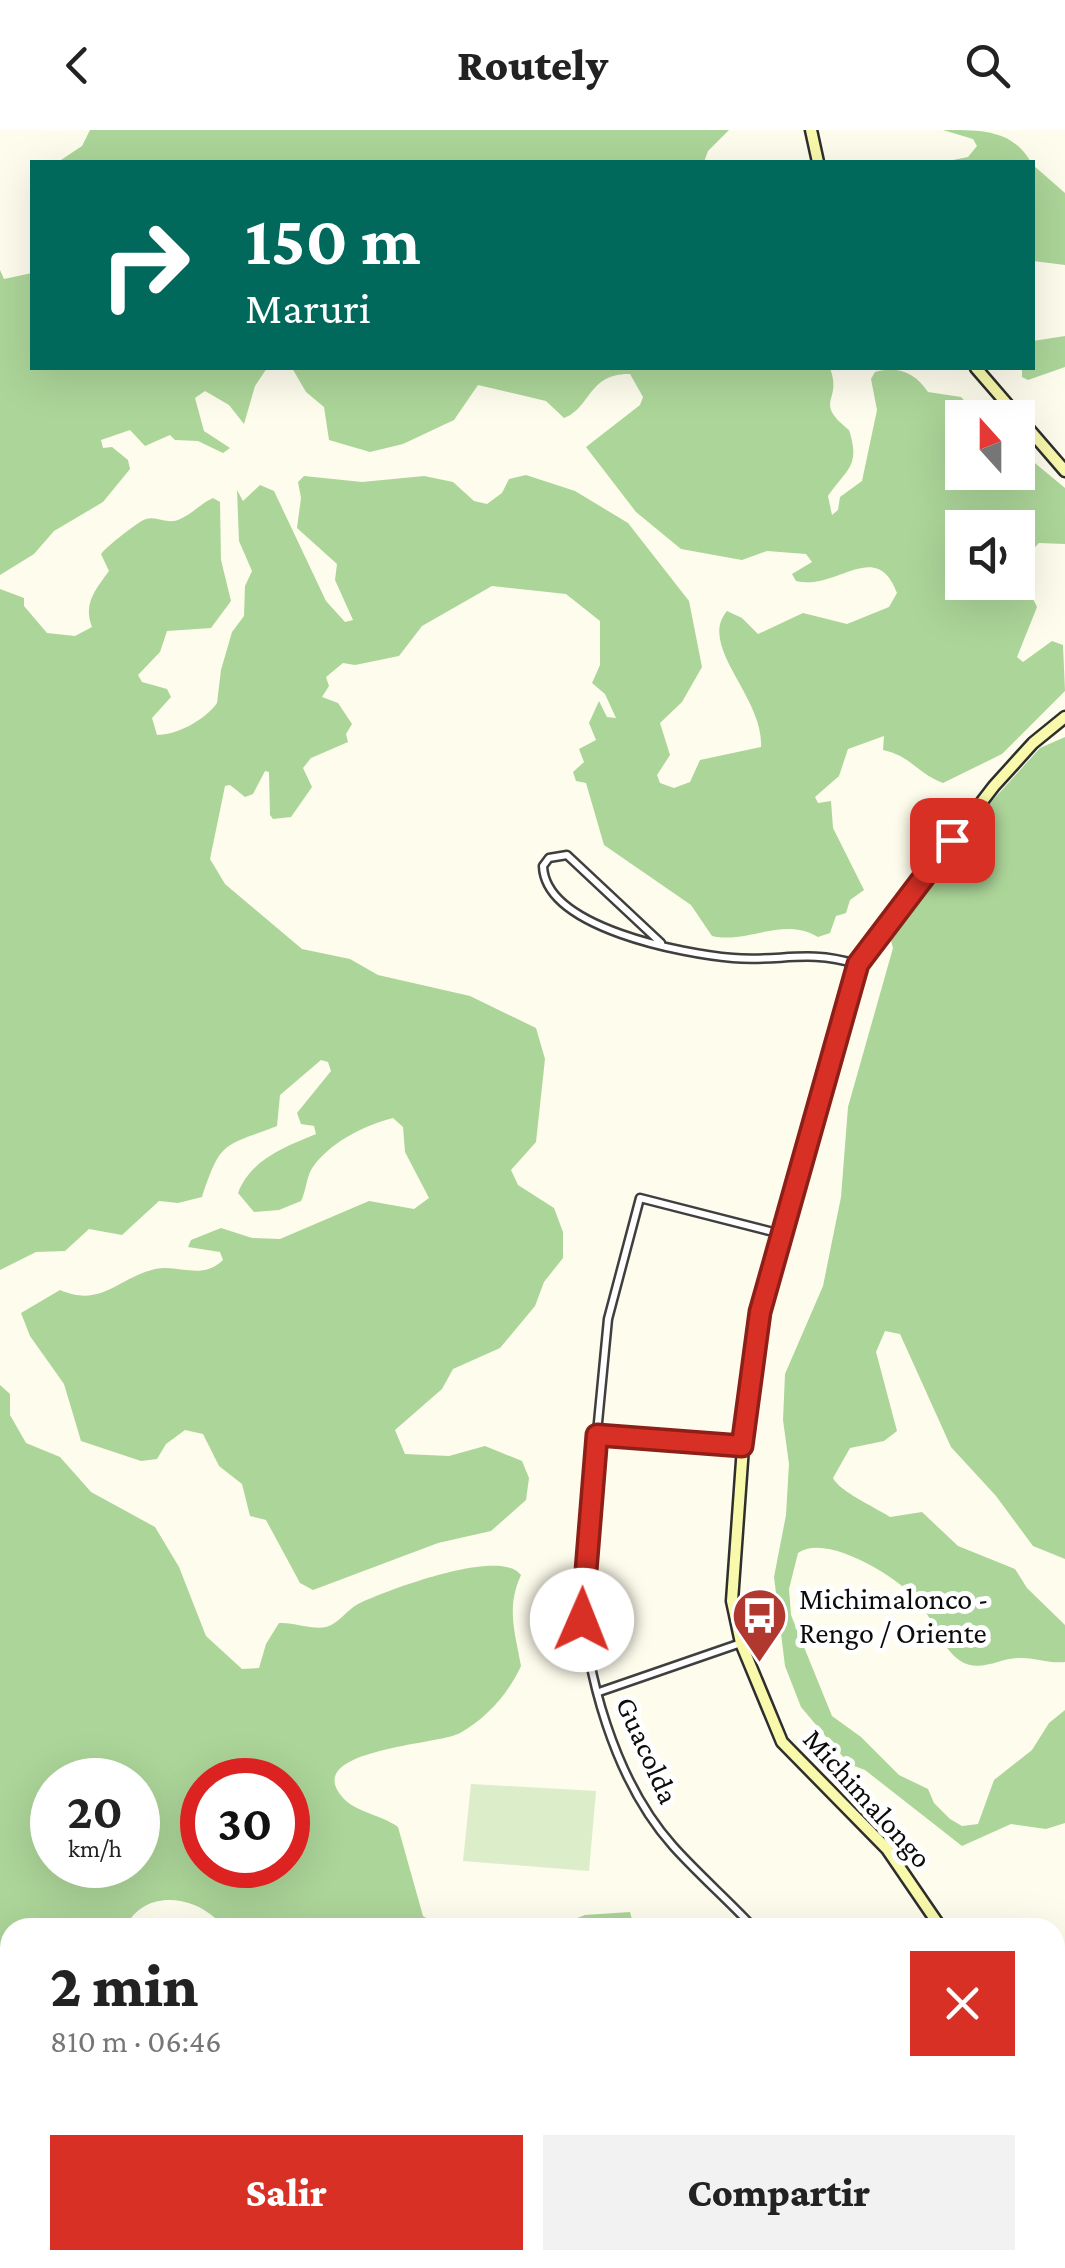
<!DOCTYPE html>
<html lang="es">
<head>
<meta charset="utf-8">
<style>
  body { margin:0; font-family:"Crimson Pro",serif; background:#f2f2f2; color:#222; height:100vh; display:flex; flex-direction:column; font-size:38px; white-space:nowrap }
  * { box-sizing:border-box; margin:0 }
  p { font-size:32px; color:#767676 }
  .icon { flex:none; width:55px; height:55px; fill:none; stroke:currentColor; stroke-width:2; stroke-linecap:round; stroke-linejoin:round }
  .map { position:relative; flex:1; overflow:hidden }
  .side { position:absolute; left:0px; top:1788px; width:1065px; height:352px; display:flex; flex-direction:column; background:#fff; border-radius:30px 30px 0 0; box-shadow:0 10px 40px #0002 }
  .side>* { flex:none }
  .guide { position:absolute; left:30px; top:30px; width:1005px; height:210px; border-radius:0px; box-shadow:0 10px 40px #0002; background:#00695c; color:#fff; overflow:hidden }
  .needle { width:65px; rotate:339deg }
  .buttons { position:absolute; left:945px; top:270px; display:grid; gap:20px }
  .buttons a { display:grid; place-items:center; width:90px; height:90px; border-radius:0px; background:#fff; box-shadow:0 10px 40px #0002; font-size:50px }
  .speed { position:absolute; left:30px; top:1628px; display:flex; gap:20px; font-size:50px; font-weight:700; text-align:center }
  .speed>* { display:grid; place-content:center; width:130px; height:130px; border-radius:50%; background:#fff; box-shadow:0 10px 40px #0002; line-height:1 }
  .speed small { font-size:25px; font-weight:400 }
  .speed .limit { border:15px solid #d22; background:#fff; color:#111 }
  .pin { position:absolute; display:grid; place-items:center; width:85px; height:85px; color:#fff; margin:-42px; border-radius:20px; box-shadow:0 5px 15px #0006 }
  .me { position:absolute; width:110px; margin:-55px; rotate:1deg; stroke-linejoin:round; filter:drop-shadow(0 0 8px #0008) }
  .turn { display:flex; align-items:center; gap:35px; height:210px; padding:0 50px; font-size:45px }
  .turn .icon { width:130px; height:130px; stroke-width:2.5 }
  .turn b { display:block; font-size:70px; line-height:85px }
  .round { display:grid; place-items:center; flex:none; width:105px; height:105px; border-radius:0px; background:#f2f2f2 }
  .headline { display:flex; align-items:center; justify-content:space-between; height:170px; padding:0 50px }
  h1 { font-size:60px; font-weight:800; line-height:75px }
  .action { display:flex; gap:20px; margin-top:auto; padding:20px 50px }
  .action a { flex:1; height:115px; border-radius:0px; background:#d93025; color:#fff; font-size:40px; font-weight:800; line-height:115px; text-align:center }
  .action a+a { background:#f2f2f2; color:#222 }
  header { display:flex; justify-content:space-between; align-items:center; height:130px; padding:0 50px; background:#fff; font-size:45px; font-weight:800 }
  .map>svg:first-child { display:block }
  .forest { fill:#acd599; fill-rule:evenodd }
  .pitch { fill:#dcedc9 }
  .lines { fill:none; stroke-linecap:round; stroke-linejoin:round }
  .street-casing { stroke:#3f3f3f; stroke-width:11 }
  .secondary-casing { stroke:#2e2e2e; stroke-width:15 }
  .street { stroke:#fff; stroke-width:6 }
  .secondary { stroke:#f8f9ab; stroke-width:10 }
  .route-casing { stroke:#8d1f18; stroke-width:25 }
  .route { stroke:#d93025; stroke-width:18 }
  .labels { text-anchor:middle; dominant-baseline:central; stroke-width:10; stroke-linejoin:round; paint-order:stroke }
  .poi-label { font-size:30px; fill:#0c0c0c; stroke:#fff; text-anchor:start }
  .street-label { font-size:30px; fill:#0c0c0c; stroke:#fff }
</style>
</head>
<body>
<header><svg class="icon" aria-label="back" viewBox="0 0 24 24"><path d="M15 5l-7 7 7 7"/></svg>Routely<svg class="icon" aria-label="search" viewBox="0 0 24 24"><circle cx="10" cy="10" r="6"/><path d="M15 15l6 6"/></svg></header>
<div class="map">
<svg width="1065" height="2138" viewBox="0 0 1065 2138">
  <rect width="100%" height="100%" fill="#fefcec"/>
  <g class="forest">
    <path d="M90,0H729L708,21L704,32H58L82,16Z"/>
    <path d="M943,0C984,0 1012,0 1031,32H943L968,27L977,16L973,9Z"/>
    <path d="M1033,35L1065,63V135L1033,131Z"/>
    <path d="M0,140L4,149L32,143V238H267L255,256L244,294L229,275L205,261L195,268L204,301L230,318L223,323L198,311L175,310L170,305L145,316L130,300L101,310L103,318L112,317L128,330L130,339L103,372L54,401L34,424L0,445Z"/>
    <path d="M1065,206V237L1028,250L1022,247V238H1032L1033,211Z"/>
    <path d="M292,238H830C843,273 812,270 849,300C861,337 846,339 828,366L832,385L838,380L840,367L862,351L877,280L871,249L875,242C897,236 915,242 928,262L961,267L980,287L962,288V342H1018V319L1065,358V414L1039,413L1029,423L1026,436L1018,439V398H962V452C991,452 1025,445 1037,477L1017,527L1023,532L1052,511L1063,515L1065,561L1002,624L943,653C917,643 911,626 883,620L884,606L848,619L839,646L815,667L818,673L831,671L833,698L864,760L850,770L846,783L836,786L830,803L818,807C783,786 749,814 712,806L691,775L604,715L586,653L576,651L573,642L584,632L579,619L596,610L589,593L599,571L607,587L616,588L605,564L592,553L600,535V491L566,464L492,456L422,496L399,526L355,535L343,533L326,547L329,556L322,567L338,573L352,594L346,604L348,612L311,628L303,638L312,657L291,687L273,689L270,685L269,642L265,641L253,664L245,667L230,655L225,656L210,729L225,754L302,819L350,829L378,845L470,866L536,898L545,929L536,1012L511,1040L518,1055L554,1078L563,1102V1128L544,1152L535,1176L500,1218L453,1239L442,1259L395,1300L405,1324L449,1326L485,1316L522,1331L529,1348L526,1370L491,1401L438,1413L313,1460L300,1453L266,1390L250,1386L242,1354L219,1336L203,1304L185,1300L166,1314L157,1329L141,1331L81,1311L64,1254L30,1206L21,1183L60,1160C101,1178 118,1148 155,1139C180,1134 201,1151 223,1130L220,1122L188,1117L191,1110L221,1098L252,1108L280,1109L369,1071L414,1079L429,1068L405,1022L403,997L393,988C364,995 327,1014 311,1040C306,1050 306,1061 301,1071L279,1080L254,1082L238,1063C251,1029 285,1017 316,1004L314,996L301,994L297,983L331,941L328,932L321,930L280,965L277,996C222,1017 221,1011 202,1067L178,1073L159,1071L122,1105L89,1099L65,1121L36,1122L0,1140V459L24,468V476L47,503L75,506L92,497C83,474 95,460 109,441L101,424C106,417 140,390 146,389C157,386 166,394 178,390C191,385 200,374 213,368L220,372L221,430L231,471L211,498L167,501L160,522L138,545L142,552L167,559L171,567L152,588L157,605C177,605 205,590 217,573L221,540L232,502L244,486L245,456L252,441L239,411L237,360L243,371L260,355L274,361L326,471L345,492L353,490L335,450L337,434L297,398L301,368L298,352L304,346L362,352L424,346L453,352L474,371L487,374L502,363L509,349L526,345L575,361L628,393L689,471L702,537L682,572L660,593L670,625L657,645L660,653L674,658L690,652L700,630L761,617C764,567 697,516 727,481L742,488L758,504L803,483L847,494L889,477L897,463C876,407 837,461 796,451L792,444L812,432L806,424L767,421L742,430L681,419L636,382L586,317L640,275L643,267L630,244C588,243 591,278 564,288L546,271L478,255L454,290L403,314L370,322L329,310L324,277L306,262Z"/>
    <path d="M1065,607V1429L1033,1416L996,1366L951,1317L900,1204L885,1201L876,1222L897,1301L884,1311L850,1318L833,1348C840,1362 875,1377 890,1387L922,1382L958,1416L1015,1439L1027,1458L1065,1495V1532C1049,1534 1035,1527 1019,1528C999,1528 979,1544 959,1530C942,1518 932,1488 919,1472C900,1448 826,1402 798,1423L789,1459L791,1485L832,1586L861,1607L899,1645L928,1659L934,1673L950,1689L962,1696L978,1694L994,1650L1032,1620L1049,1593L1065,1580V1693L1046,1699L1011,1694L962,1716L865,1640L849,1634L801,1577L785,1536L774,1447L786,1385L789,1334L783,1290L785,1244L823,1156L841,1067L848,977L893,818L889,803L892,789L927,756L960,706L1040,618Z"/>
    <path d="M0,1255L10,1264V1285L26,1313L60,1327L91,1362L155,1397L179,1437L206,1506L242,1539L259,1538L266,1514L279,1493C294,1492 312,1500 326,1497C338,1494 347,1480 358,1474C387,1460 501,1417 521,1445C506,1478 515,1502 521,1536C508,1564 487,1588 460,1603C440,1615 297,1619 344,1669C358,1683 382,1685 398,1697L423,1786L440,1797H215V1788C189,1764 142,1761 126,1797L10,1798V1856L0,1854ZM52,1650H138V1735H52ZM202,1650H288V1735H202Z"/>
    <path d="M630,1782L634,1797H554L585,1785Z"/>
    <path d="M10,1895V2130H21L22,2138H0V1898Z"/>
    <path d="M42,2130H136L138,2138H47Z"/>
    <path d="M437,2130H677L669,2138H441Z"/>
  </g>
  <path class="pitch" d="M471,1654L596,1661L589,1741L463,1731Z"/>
  <g class="lines">
    <defs>
      <g id="street">
        <path d="M661,813L567,725L549,728L543,736C545,798 684,824 733,828C780,832 807,819 856,834"/>
        <path d="M597,1305L742,1316"/>
        <path d="M599,1562L741,1513"/>
        <path d="M754,1798C728,1770 698,1744 673,1716C615,1651 584,1543 582,1458L608,1189L640,1068L781,1104"/>
        <path d="M741,2130L744,2138"/>
        <path d="M811,2130L814,2138"/>
        <path d="M835,2130L838,2138"/>
        <path d="M913,2130L917,2138"/>
      </g>
      <g id="secondary">
        <path d="M811,0L818,32"/>
        <path d="M976,238L1065,341"/>
        <path d="M941,1798L887,1719L782,1612L741,1513L732,1471L748,1247L781,1104L857,834L994,656L1033,613L1065,587"/>
        <path d="M1055,2074L1065,2087"/>
      </g>
    </defs>
    <use href="#street" class="street-casing"/>
    <use href="#secondary" class="secondary-casing"/>
    <use href="#street" class="street"/>
    <use href="#secondary" class="secondary"/>
  </g>
  <g class="lines">
    <defs>
      <path id="route" d="M582,1490L597,1305L742,1316L760,1182L858,834L952,710"/>
    </defs>
    <use href="#route" class="route-casing"/>
    <use href="#route" class="route"/>
  </g>
  <defs>
    <symbol id="bus-pin" viewBox="-11 -11 22 30"><path d="M0 17L-7.5 6A9.5 9.5 0 1 1 7.5 6Z" fill="#b1382e" stroke="#fff"/><path d="M-5-6H5V4H4V6H2V4H-2V6H-4V4H-5ZM-3.5-4V0h7V-4ZM-3.5 1.2v1.5H-2V1.2ZM2 1.2v1.5H3.5V1.2Z" fill="#fff"/></symbol>
  </defs>
  <g fill-rule="evenodd">
    <use href="#bus-pin" x="728" y="1454" width="63" height="86"/>
  </g>
  <g class="labels">
    <g class="poi-label">
      <text x="799" y="1468">Michimalonco -<tspan x="799" dy="34">Rengo / Oriente</tspan></text>
    </g>
    <g class="street-label">
      <text transform="translate(648 1620) rotate(66)">Guacolda</text>
      <text transform="translate(868 1668) rotate(48)">Michimalongo</text>
    </g>
  </g>
</svg>
<div class="buttons">
<a><svg class="needle" viewBox="-14 -14 28 28"><path d="M0-13l5 13h-10z" fill="#e53935"/><path d="M0 13l5-13h-10z" fill="#767676"/></svg></a>
<a><svg class="icon" aria-label="sound" viewBox="0 0 24 24"><path d="M4 9h4l5-4v14l-5-4H4zM17 9q2 3 0 6"/></svg></a>
</div>
<div class="speed"><div>20<small>km/h</small></div><div class="limit">30</div></div>
<div class="pin" style="left:952px;top:710px;background:#d93025"><svg class="icon" aria-label="arrive" viewBox="0 0 24 24"><path d="M6 21V4h12l-3 4 3 4H6"/></svg></div>
<svg class="me" style="left:582px;top:1490px" viewBox="-20 -20 40 40"><circle r="19" fill="#fff"/><path d="M0-13L10 11 0 6-10 11z" fill="#d93025"/></svg>
<div class="guide">
<div class="turn"><svg class="icon" aria-label="right" viewBox="0 0 24 24"><path d="M7 20v-9h11M14 6l5 5-5 5"/></svg><div><b>150 m</b>Maruri</div></div>
</div>
<section class="side">
<div class="headline"><div><h1>2 min</h1><p>810 m · 06:46</p></div><a class="round" style="background:#d93025;color:#fff"><svg class="icon" aria-label="close" viewBox="0 0 24 24"><path d="M6 6l12 12M18 6L6 18"/></svg></a></div>
<div class="action"><a>Salir</a><a>Compartir</a></div>
</section>
</div>
</body>
</html>
